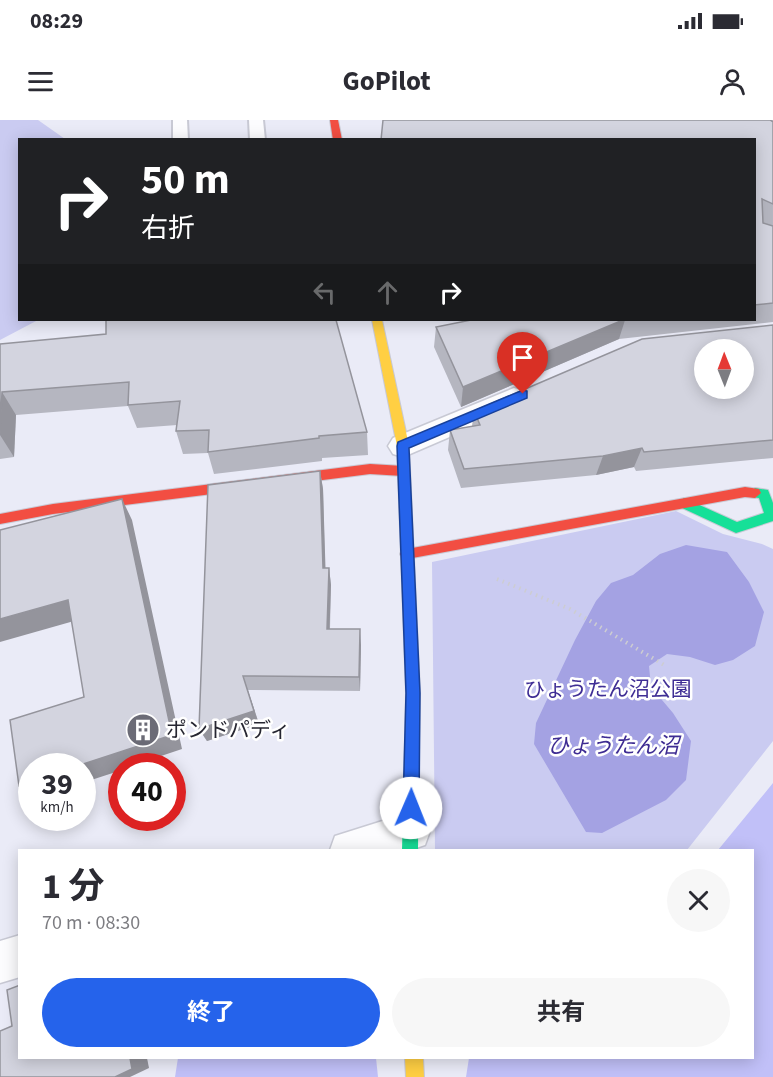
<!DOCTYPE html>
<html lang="ja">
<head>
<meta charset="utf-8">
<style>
  body { margin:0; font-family:"Source Sans 3","Noto Sans JP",sans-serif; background:#f7f7f7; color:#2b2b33; height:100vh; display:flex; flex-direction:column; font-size:22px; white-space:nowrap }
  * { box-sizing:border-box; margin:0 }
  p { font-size:20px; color:#7c7c81 }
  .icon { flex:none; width:33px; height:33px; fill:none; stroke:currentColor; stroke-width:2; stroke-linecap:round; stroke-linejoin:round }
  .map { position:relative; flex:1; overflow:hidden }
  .panel { position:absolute; left:18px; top:729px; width:736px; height:210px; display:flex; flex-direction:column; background:#fff; border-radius:0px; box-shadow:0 3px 15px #0003 }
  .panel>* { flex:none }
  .guide { position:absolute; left:18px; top:18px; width:738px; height:183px; border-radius:0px; box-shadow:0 3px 15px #0003; background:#202124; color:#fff; overflow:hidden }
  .needle { width:39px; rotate:359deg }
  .controls { position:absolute; left:694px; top:219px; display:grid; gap:12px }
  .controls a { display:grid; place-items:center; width:60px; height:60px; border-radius:50%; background:#fff; box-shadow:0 3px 15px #0003; font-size:30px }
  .speed { position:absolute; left:18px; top:633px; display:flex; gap:12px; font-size:30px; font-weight:700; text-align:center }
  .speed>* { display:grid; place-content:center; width:78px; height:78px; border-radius:50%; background:#fff; box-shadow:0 3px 15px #0003; line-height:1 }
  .speed small { font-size:15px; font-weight:400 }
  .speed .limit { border:9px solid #d22; background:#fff; color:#111 }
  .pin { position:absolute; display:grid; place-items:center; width:51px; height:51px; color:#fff; margin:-62px -26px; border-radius:50% 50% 50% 0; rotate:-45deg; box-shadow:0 0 6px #0007 }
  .pin .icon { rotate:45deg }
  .me { position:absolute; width:66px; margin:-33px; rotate:1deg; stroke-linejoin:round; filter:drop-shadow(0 0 4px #0008) }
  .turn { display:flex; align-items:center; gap:21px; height:126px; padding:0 24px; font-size:27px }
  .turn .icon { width:78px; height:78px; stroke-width:2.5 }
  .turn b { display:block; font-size:42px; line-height:51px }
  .lanes { display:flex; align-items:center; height:57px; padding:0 24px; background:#0003; justify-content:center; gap:30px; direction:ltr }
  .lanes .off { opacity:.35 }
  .round { display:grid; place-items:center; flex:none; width:63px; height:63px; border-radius:32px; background:#f7f7f7 }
  .summary { display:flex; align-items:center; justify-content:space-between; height:102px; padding:0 24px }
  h1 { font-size:36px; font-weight:700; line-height:45px }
  .action { display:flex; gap:12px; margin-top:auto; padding:12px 24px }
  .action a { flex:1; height:69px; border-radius:36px; background:#2563eb; color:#fff; font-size:24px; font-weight:700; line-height:69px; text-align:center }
  .action a+a { background:#f7f7f7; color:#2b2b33 }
  .status { display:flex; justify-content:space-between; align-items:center; height:42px; padding:0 30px; background:#fff; direction:ltr }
  .status svg { height:16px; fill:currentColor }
  header { display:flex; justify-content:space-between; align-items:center; height:78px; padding:0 24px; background:#fff; font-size:27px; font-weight:700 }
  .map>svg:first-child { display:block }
  .green { fill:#cacbf1 }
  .forest { fill:#c1c0f8 }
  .water { fill:#a4a2e3 }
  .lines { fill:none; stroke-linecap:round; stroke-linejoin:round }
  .lane-casing { stroke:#c8c9d4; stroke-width:4 }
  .street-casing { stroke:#c8c9d4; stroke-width:3 }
  .fast-casing { stroke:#c8c9d4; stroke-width:2 }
  .slow-casing { stroke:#c8c9d4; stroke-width:2 }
  .jam-casing { stroke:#c8c9d4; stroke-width:2 }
  .path { stroke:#cdcdd1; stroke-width:4; stroke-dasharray:1.5 4.5; stroke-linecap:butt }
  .lane { fill:#fcfcfe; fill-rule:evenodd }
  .street { fill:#fcfcfe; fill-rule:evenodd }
  .fast { fill:#16e098; fill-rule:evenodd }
  .slow { fill:#ffcf43; fill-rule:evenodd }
  .jam { fill:#f24e42; fill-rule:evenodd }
  .wall { fill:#b5b6c0 }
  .shaded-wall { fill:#94949c }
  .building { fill:#d3d4df; stroke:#94949c; stroke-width:1.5; fill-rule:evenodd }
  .route { fill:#2563eb; stroke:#184099; stroke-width:1.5 }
  .labels { text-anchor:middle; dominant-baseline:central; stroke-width:5; stroke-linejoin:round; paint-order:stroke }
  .park-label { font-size:21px; fill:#3f2e95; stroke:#fff }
  .poi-label { font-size:21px; fill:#262631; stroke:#fff; text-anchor:start }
  .water-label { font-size:22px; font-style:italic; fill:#3d2b92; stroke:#fff }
</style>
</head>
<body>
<div class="status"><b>08:29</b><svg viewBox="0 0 49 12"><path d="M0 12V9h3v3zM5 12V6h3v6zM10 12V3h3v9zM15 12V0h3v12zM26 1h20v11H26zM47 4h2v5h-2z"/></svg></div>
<header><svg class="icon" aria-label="menu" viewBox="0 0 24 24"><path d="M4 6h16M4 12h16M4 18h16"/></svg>GoPilot<svg class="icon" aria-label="person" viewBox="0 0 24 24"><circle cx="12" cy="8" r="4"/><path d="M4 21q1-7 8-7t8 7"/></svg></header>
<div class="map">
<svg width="773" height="957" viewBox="0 0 773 957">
  <rect width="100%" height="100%" fill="#eaebf7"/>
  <g class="green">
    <path d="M0,0H38L65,19L20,20V200H38L0,220Z"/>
    <path d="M676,391L723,414L762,424L773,429V621L687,730H435L432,442Z"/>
  </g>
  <g class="forest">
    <path d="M773,663V957H466L469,938H753V730H718Z"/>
    <path d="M178,938H376L378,957H175Z"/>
  </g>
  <path class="water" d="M686,425L727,432L749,462L764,492L755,526L733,540L715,545L690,537L667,534L649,546L651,567L673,593L691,621L686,660L666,680L602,713L586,712L534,624L536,603L575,520L596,481L611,463L633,455L660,434Z"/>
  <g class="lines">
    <defs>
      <g id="lane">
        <path d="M173,0H187L188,20H173Z"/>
        <path d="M249,0H263L265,20H250Z"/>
      </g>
      <g id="street">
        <path d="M514,268L524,271L528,278L524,285L403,337L393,334L388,326L393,318Z"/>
        <path d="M411,692L425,697L430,711L425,725L410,730H330L335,716Z"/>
        <path d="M20,815V857L0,863V821Z"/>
      </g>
      <g id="fast">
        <path d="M755,368L768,370L773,383V401L736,413L680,387L678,383L684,378L737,402L764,393L759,378L751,377L749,373Z"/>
        <path d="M412,611L417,613L419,618L418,730H402L405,618L407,613Z"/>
      </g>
      <g id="slow">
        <path d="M372,200H382L409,326L420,573L419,618L417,623L412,625L407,623L405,618L406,573L397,326Z"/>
        <path d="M405,938H423L424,957H406Z"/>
      </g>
      <g id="jam">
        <path d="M330,0H338L342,20H333Z"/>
        <path d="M370,344L403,346L409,351L403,356L370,354L53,394L0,404V394L53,384Z"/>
        <path d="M745,367L759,369L761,373L755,378L745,377L407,439L402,438L400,434L402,430L407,429Z"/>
      </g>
    </defs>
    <use href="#lane" class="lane-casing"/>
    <use href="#street" class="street-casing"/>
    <use href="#fast" class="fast-casing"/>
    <use href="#slow" class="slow-casing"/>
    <use href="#jam" class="jam-casing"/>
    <path class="path" d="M497,459L570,489L666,546"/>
    <use href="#lane" class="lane"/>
    <use href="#street" class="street"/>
    <use href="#fast" class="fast"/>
    <use href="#slow" class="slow"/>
    <use href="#jam" class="jam"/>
  </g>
  <g class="wall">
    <path d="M383,0H773V202L619,219L461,287L434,227L436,207L471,200H754V20Z"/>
    <path d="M773,205V338L636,351L634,347L596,355L461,368L448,330L450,310L472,306L474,291Z"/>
    <path d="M0,224L367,312L368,335L322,338V341L214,354L208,333L183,334L176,311L177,305L137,308L128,286L16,295L14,337L0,339Z"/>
    <path d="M320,351L323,369L325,448H329L331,465L330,509L361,525L360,571L248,570L259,604L207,621L199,609Z"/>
  </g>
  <g class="shaded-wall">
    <path d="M623,200H625L619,219L461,287L463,267Z"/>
    <path d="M2,272L16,295L14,337L0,315Z"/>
    <path d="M642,328L634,347L596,355L603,336Z"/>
    <path d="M320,351L323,369L326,465L323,448Z"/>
    <path d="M122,379L132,400L182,629L131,646H122V650L82,663V646H77Z"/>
    <path d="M329,448L331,465L329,524L327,509Z"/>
    <path d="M68,480L81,499L0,522V499Z"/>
    <path d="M360,509L361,525L360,571L359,557Z"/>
    <path d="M243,556L259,604L207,621L199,609Z"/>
    <path d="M32,662V675L19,666Z"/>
    <path d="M130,938H147L149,948L130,957H115Z"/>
  </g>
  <g class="building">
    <path d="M383,0H770L773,2V84L762,79L763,103L773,106V183L754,185V20H381Z"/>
    <path d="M106,200H336L367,312L319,316V318L208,332L209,310L176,311L180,281L128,285L129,262L2,272L0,315V224L106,214Z"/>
    <path d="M471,200H623L463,267L436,207Z"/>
    <path d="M773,205V320L644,332L642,328L603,336L464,349L450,310L480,305L474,291L642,219ZM705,230H744V268H705Z"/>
    <path d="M320,351L323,448H329L327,509H360L359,557L243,556L254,591L199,609L208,365Z"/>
    <path d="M122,379L172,615L77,646H32V662L19,666L10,600L84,577L68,480L0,499V410Z"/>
    <path d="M20,865V938H130L132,949L115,957H0V911L12,906L7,870Z"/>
  </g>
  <path class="route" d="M523,270L527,271V278L409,328L420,573L419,688L417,693L411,696L406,693L403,688L406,573L397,326L398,322Z"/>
  <defs>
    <symbol id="building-disc" viewBox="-11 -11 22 22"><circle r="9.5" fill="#6b6b76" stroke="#fff"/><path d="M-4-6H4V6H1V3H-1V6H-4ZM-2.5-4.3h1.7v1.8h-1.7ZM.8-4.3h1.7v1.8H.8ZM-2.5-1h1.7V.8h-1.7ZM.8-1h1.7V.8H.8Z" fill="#fff"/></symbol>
  </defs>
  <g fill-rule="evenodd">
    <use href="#building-disc" x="124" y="591" width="38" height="38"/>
  </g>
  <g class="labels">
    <g class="park-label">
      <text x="608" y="569">ひょうたん沼公園</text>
    </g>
    <g class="poi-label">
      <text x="166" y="610">ポンドパディ</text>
    </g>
    <g class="water-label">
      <text x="613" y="626">ひょうたん沼</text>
    </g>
  </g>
</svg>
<div class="controls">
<a><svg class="needle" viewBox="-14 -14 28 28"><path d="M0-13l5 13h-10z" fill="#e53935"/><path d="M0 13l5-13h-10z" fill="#7c7c81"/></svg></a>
</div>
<div class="speed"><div>39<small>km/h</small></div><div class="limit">40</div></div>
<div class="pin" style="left:523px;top:274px;background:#d93025"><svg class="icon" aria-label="arrive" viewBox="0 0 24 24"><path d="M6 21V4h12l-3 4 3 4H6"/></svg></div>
<svg class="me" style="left:411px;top:688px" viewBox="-20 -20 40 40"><circle r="19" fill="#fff"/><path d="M0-13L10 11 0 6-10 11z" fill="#2563eb"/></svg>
<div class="guide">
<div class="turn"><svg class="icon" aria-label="right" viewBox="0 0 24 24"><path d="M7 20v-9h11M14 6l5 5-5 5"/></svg><div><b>50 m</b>右折</div></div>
<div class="lanes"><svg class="icon off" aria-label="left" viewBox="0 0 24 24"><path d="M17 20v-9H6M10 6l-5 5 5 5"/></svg><svg class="icon off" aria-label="ahead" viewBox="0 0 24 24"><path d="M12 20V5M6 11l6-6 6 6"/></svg><svg class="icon" aria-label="right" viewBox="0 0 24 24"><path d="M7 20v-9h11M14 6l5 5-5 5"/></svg></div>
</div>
<section class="panel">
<div class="summary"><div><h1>1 分</h1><p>70 m · 08:30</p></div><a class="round"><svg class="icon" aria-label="close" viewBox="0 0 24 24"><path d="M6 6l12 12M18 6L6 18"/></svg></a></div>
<div class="action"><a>終了</a><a>共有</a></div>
</section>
</div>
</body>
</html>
